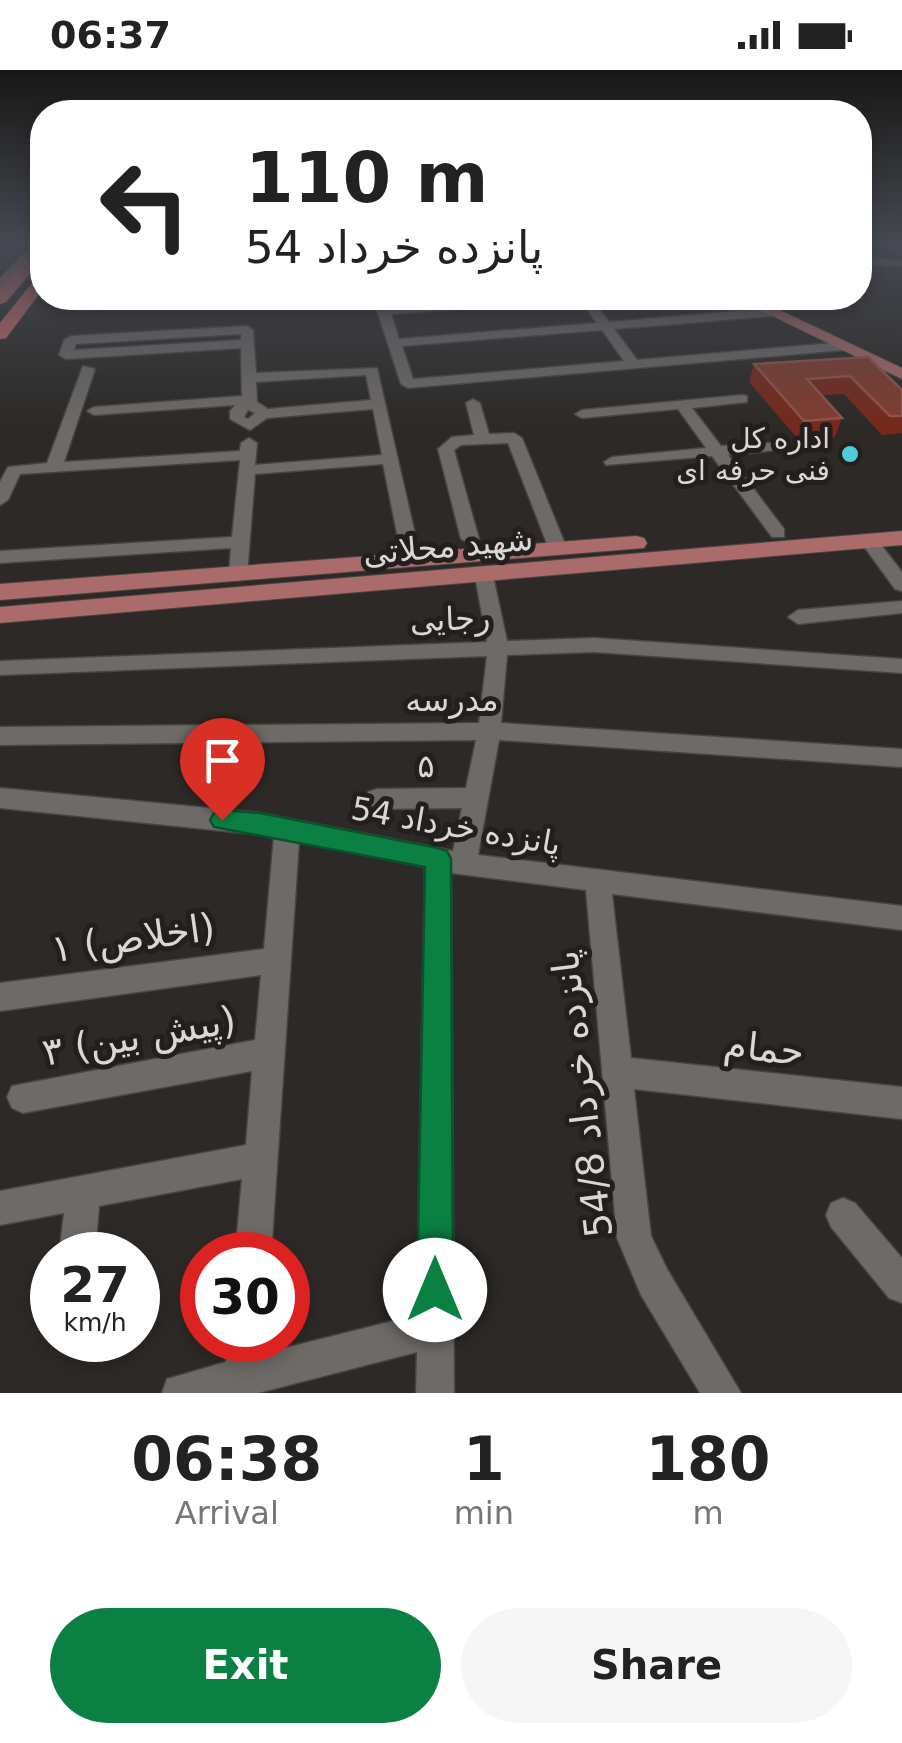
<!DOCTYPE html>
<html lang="en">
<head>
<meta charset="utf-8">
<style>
  body { margin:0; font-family:"DejaVu Sans","Noto Naskh Arabic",sans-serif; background:#f6f6f6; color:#222; height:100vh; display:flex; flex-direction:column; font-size:38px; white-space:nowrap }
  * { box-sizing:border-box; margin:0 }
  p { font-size:32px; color:#767676 }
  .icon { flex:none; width:55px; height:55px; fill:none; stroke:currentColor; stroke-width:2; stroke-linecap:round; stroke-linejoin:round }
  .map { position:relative; height:1323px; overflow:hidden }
  .details { display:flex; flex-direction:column; background:#fff; flex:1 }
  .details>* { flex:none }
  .hud { position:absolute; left:30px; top:30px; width:842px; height:210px; border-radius:40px; box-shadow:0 5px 15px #0003; background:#fff; color:#222; overflow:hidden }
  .speed { position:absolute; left:30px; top:1162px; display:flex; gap:20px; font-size:50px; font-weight:700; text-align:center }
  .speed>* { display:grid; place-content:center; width:130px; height:130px; border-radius:50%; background:#fff; box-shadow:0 5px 15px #0003; line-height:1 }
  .speed small { font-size:25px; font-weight:400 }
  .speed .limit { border:15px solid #d22; background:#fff; color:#111 }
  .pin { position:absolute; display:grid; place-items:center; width:85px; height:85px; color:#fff; margin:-102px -42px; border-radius:50% 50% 50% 0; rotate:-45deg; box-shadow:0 0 10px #0007 }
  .pin .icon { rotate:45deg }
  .me { position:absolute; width:110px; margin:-55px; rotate:0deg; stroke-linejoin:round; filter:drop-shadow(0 0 8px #0008) }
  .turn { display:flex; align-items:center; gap:35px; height:210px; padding:0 50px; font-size:45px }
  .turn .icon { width:130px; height:130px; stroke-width:2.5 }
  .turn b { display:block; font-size:70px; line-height:85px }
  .eta { display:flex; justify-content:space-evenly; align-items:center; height:170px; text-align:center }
  .eta b { font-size:60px; font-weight:700; line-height:70px }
  .button { display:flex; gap:20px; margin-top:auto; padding:20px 50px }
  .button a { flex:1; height:115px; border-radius:60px; background:#0b8043; color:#fff; font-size:40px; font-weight:700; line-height:115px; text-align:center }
  .button a+a { background:#f6f6f6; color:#222 }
  .status { display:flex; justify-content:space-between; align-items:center; height:70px; padding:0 50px; background:#fff; direction:ltr }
  .status svg { height:28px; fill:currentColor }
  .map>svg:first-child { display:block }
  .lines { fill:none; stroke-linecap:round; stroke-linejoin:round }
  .minor-casing { stroke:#474443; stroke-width:3 }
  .major-casing { stroke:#474443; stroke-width:2 }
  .highway-casing { stroke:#474443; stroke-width:2 }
  .minor { fill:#6e6a67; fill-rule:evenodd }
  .major { fill:#ab6b6b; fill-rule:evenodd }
  .highway { fill:#d46b6d; fill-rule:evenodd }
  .wall { fill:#77291b }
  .building { fill:#823c2f; stroke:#905449; stroke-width:2.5 }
  .route { fill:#0b8043; stroke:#07532c; stroke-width:2.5 }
  .poi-dot { fill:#52cbd7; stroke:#221f1c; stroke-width:4 }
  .labels { text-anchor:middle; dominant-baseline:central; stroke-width:10; stroke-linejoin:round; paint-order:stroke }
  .far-poi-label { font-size:28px; fill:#dad7d6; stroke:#221f1c; text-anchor:end }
  .street-label { font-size:32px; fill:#dad7d6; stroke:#221f1c }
  .near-street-label { font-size:38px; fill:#dad7d6; stroke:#221f1c }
</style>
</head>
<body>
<div class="status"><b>06:37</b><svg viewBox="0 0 49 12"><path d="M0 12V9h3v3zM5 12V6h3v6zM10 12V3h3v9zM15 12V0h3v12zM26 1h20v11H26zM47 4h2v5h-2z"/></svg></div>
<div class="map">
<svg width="902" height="1323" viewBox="0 0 902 1323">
  <rect width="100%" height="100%" fill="#2c2926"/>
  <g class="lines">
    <defs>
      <g id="minor">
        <path d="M884,173H896L902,178V186Z"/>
        <path d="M860,188L902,190V196L860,194Z"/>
        <path d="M165,228H227L221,232L79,240L73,236L79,232Z"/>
        <path d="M373,228H385L388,237L508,228H554L548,232L391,244L399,269L597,253L579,228H591L609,252L772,238L778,242L772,246L614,259L637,290L844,272L851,276L844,280L408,318L401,314ZM602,260L624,291L413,309L402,276Z"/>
        <path d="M247,256L253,260L256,303L377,298L417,473L414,477L408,478L399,473L383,394L255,404L247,505L238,511L229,505L231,478L0,493V481L232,467L240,390L20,404L8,430L0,435V412L8,397L47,393L83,296L95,299L64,392L240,381L241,373L249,368L257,373L255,395L382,385L373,339L267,348L250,360L230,349V341L235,335L94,345L87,341L94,337L242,326L241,278L66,289L59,285L64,270L71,266ZM241,264V270L74,280L76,274ZM366,305L371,330L268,339L257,332L256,312ZM248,340L255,343L248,349L244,347Z"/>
        <path d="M742,325L747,326V332L692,338L721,376L784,372V378L778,380L728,385L784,459V467H772L712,386L606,395L604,392L612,387L706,378L678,339L582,348L575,344L582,340Z"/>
        <path d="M473,329L480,333L489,364L514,363L522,368L567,479L564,483H552L549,479L508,373L461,375L454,380L479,469L470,474L461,469L438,379L452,367L474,365L466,333Z"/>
        <path d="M869,466L875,467L902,502V521L895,519L860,471Z"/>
        <path d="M484,500L493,506L507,571L594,568L902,589V603L594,582L507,585L501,653L902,679V697L499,670L478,785L902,836V860L612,824L631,988L902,1017V1049L634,1019L651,1166L667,1199L741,1323H700L641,1225L617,1168L586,820L451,803L454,1323H416L417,1282L258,1323H162L167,1309L226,1292L228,1270H266L265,1283L417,1245L425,797L299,771L271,1185H235L242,1109L99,1136L95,1185H59L64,1143L0,1155V1121L246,1075L252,1001L23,1043L12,1038L7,1027L12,1016L255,970L261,905L0,941V913L264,879L274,766L0,738V718L260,743L453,781L462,738L377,739L368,736L365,729L368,722L377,719L466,718L476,670L0,675V657L479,653L487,586L0,605V591L487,572L475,506Z"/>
        <path d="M902,531V543L798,554L788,547L798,540Z"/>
        <path d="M843,1128L855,1133L902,1188V1233L889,1228L831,1157L826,1145L831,1133Z"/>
      </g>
      <g id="major">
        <path d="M34,173H42V180L0,220V208Z"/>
        <path d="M736,228H754L902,298V309Z"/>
        <path d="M902,461V475L0,553V537Z"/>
        <path d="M636,466L644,468L647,473L644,478L0,530V514Z"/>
      </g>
      <g id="highway">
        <path d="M42,176V189L6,232L0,234V219Z"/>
        <path d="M42,205V220L6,268L0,269V253L37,207Z"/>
      </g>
    </defs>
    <use href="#minor" class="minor-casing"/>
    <use href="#major" class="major-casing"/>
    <use href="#highway" class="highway-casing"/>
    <use href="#minor" class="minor"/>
    <use href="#major" class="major"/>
    <use href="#highway" class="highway"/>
  </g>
  <path class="wall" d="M868,287L902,320V363L882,365L844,324L821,325L842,348L835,367L798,369L749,312L754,294Z"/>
  <path class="building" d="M868,287L902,320V346H890L850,306L807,309L842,348L804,351L754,294Z"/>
  <linearGradient id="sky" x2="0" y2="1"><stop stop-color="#181715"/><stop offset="0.48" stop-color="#454952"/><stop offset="1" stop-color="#454952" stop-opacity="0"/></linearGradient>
  <rect width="902" height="359" fill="url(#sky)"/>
  <path class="route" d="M222,740L260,743L438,778L447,781L451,789L453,1220L448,1232L435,1238L422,1232L417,1220L425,797L214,757L210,750L214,743Z"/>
  <circle class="poi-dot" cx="850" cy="384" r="10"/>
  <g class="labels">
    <g class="far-poi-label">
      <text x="830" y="368">اداره کل<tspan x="830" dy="32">فنی حرفه ای</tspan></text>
    </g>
    <g class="street-label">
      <text transform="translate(448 476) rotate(-5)">شهید محلاتی</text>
      <text transform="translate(450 549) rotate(-2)">رجایی</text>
      <text x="452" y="630">مدرسه</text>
      <text transform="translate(426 696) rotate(-1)">۵</text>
      <text transform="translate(456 756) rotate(10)">پانزده خرداد 54</text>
    </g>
    <g class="near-street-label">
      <text transform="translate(133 868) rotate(-8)">۱ (اخلاص)</text>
      <text transform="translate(139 966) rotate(-10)">۳ (پیش بین)</text>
      <text transform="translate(764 978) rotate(6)">حمام</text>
      <text transform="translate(582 1024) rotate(-97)">پانزده خرداد 54/8</text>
    </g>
  </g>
</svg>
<div class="speed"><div>27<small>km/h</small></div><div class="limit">30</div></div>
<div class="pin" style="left:222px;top:750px;background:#d93025"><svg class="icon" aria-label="arrive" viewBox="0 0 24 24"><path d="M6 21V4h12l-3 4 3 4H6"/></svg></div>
<svg class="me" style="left:435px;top:1220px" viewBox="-20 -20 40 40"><circle r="19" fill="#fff"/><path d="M0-13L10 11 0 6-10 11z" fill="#0b8043"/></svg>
<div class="hud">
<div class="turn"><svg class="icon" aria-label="left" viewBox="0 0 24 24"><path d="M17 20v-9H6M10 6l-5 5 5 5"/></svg><div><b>110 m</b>پانزده خرداد 54</div></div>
</div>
</div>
<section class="details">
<div class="eta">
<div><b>06:38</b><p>Arrival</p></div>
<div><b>1</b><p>min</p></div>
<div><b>180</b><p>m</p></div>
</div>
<div class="button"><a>Exit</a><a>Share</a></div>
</section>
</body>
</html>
